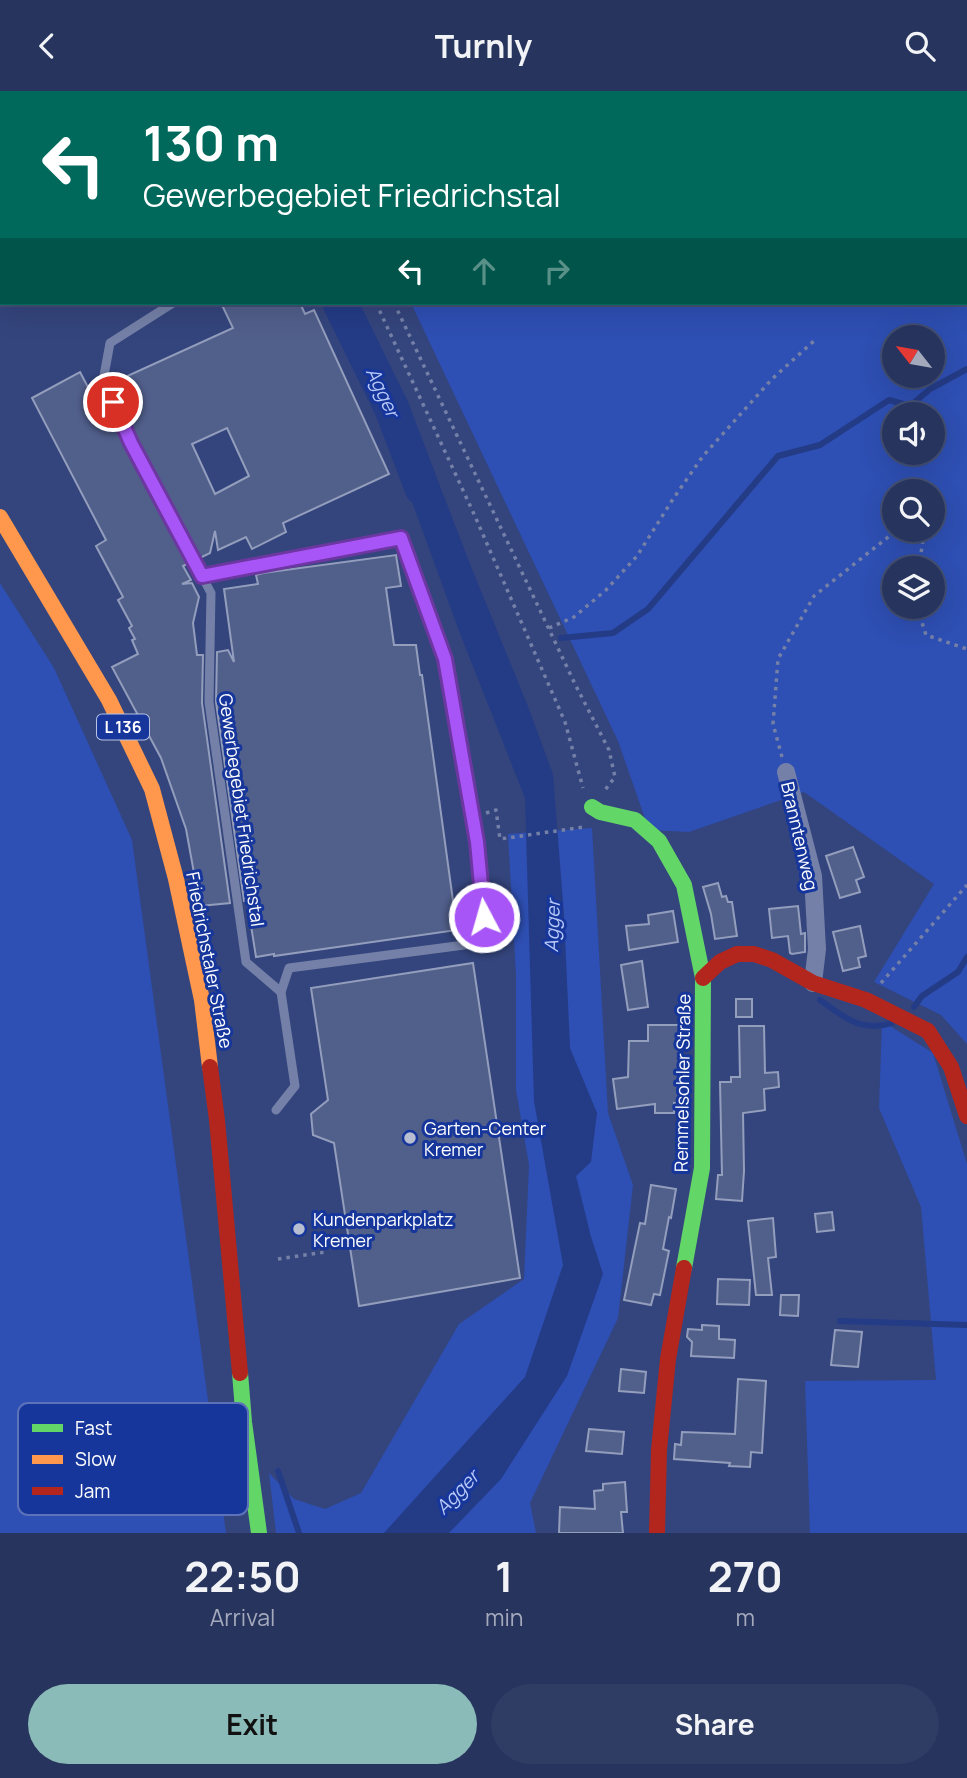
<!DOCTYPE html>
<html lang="en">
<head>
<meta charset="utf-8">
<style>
  body { margin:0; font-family:Manrope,sans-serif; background:#2f3c64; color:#f1f3f6; height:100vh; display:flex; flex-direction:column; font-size:26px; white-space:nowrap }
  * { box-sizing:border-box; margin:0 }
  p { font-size:23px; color:#a4aabc }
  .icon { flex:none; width:38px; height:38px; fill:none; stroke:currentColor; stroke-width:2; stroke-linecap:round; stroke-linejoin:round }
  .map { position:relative; height:1442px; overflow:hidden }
  .drawer { display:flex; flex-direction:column; background:#27345e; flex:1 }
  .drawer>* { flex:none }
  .guide { position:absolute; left:0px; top:0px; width:968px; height:214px; box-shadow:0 7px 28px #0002,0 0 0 2px #434f73; background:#00695c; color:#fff; overflow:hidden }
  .needle { width:46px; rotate:301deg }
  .tools { position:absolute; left:882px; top:234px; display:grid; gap:14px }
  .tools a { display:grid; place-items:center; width:63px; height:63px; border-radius:50%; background:#27345e; box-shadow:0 7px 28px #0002,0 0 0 2px #434f73; font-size:35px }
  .pin { position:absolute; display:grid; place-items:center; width:60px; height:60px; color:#fff; margin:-30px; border:4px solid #fff; border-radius:50%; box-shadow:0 2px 7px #0007 }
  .me { position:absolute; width:77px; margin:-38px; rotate:354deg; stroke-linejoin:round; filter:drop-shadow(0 0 5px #0008) }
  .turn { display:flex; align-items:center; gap:24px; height:147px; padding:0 28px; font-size:32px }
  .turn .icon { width:91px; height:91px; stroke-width:2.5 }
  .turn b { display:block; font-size:49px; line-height:60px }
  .lanes { display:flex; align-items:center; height:66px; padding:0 28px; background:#0003; justify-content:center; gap:35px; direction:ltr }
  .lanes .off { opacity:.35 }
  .eta { display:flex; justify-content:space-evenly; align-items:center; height:119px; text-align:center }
  .eta b { font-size:42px; font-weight:700; line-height:49px }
  .button { display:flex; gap:14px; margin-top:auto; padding:14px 28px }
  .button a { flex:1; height:80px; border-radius:42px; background:#8bbbb9; color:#111; font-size:28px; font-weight:700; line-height:80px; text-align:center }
  .button a+a { background:#2f3c64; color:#f1f3f6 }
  header { display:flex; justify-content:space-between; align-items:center; height:91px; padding:0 28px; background:#27345e; font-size:32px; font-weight:700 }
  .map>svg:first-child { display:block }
  .green { fill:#2e4fb3; fill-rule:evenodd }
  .water { fill:#243b86 }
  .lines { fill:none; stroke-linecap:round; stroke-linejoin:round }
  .stream { stroke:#243b86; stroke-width:6 }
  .river { stroke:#243b86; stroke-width:35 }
  .building { fill:#515f8b; stroke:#939dbc; stroke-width:2; fill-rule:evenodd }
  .path { stroke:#7480a7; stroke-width:3.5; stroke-dasharray:3.5 5; stroke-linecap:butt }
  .lane { stroke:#7480a7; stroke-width:9 }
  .street { stroke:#7480a7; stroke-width:18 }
  .fast { stroke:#63d668; stroke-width:16 }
  .slow { stroke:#ff974d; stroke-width:16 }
  .jam { stroke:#b3261e; stroke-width:16 }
  .route-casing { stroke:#6d37a1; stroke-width:18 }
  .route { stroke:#a855f7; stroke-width:12 }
  .poi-dot { fill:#b8bed2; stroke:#16369b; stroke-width:2.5 }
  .labels { text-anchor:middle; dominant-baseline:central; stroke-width:6; stroke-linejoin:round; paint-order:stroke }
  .shield { fill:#16369b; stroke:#b9c3e1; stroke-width:2 }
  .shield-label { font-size:16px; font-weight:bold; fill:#fff }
  .street-label { font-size:18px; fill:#fff; stroke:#16369b }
  .poi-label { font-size:18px; fill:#fff; stroke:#16369b; text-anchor:start }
  .water-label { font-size:19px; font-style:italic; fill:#b8c9f9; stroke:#16369b }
  .key { fill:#16369b; stroke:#5c72b9; stroke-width:2 }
  .key-label { font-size:19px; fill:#fff }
</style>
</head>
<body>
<header><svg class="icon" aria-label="back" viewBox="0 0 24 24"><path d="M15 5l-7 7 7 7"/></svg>Turnly<svg class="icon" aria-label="search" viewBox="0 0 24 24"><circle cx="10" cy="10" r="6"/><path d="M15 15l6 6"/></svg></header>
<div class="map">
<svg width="967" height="1442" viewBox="0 0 967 1442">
  <rect width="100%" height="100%" fill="#34457d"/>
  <g class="green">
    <path d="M91,0H248L245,2H93Z"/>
    <path d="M311,0H967V953L941,924L874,891L934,793L804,701L689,741L649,739L618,650L411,212H966V2H312ZM894,247H933V285H894ZM894,324H933V362H894ZM894,401H933V439H894ZM894,478H933V516H894Z"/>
    <path d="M0,492L54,577L132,749L226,1442H0Z"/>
    <path d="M592,737L608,1022L633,1094L618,1227L530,1412L536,1442H276L269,1382L294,1408L325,1418L361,1402L459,1233L524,1188L529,1074L516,999V884L508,743Z"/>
    <path d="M882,930L933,962L967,1073V1442H810L805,1290L936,1289L921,1116L879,1017Z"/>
  </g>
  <path class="water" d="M419,341L472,478L527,613L553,683L564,824L570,957L597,1022L591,1071L576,1085L591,1146L603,1183L567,1285L501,1388L449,1442H384L525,1286L563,1174L534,1010L525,707L459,540L394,361Z"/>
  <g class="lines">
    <g class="stream">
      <path d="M561,547L613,542L648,518L778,365L820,354L889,309L910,315L930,298L967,278"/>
      <path d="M820,909C844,926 861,942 892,932"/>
      <path d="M914,916L922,905L958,881L967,866"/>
      <path d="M840,1230L967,1234"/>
      <path d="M278,1380L299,1442"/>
    </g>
    <g class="river">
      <path d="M239,0V2"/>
      <path d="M340,212L392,318L422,397"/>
    </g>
  </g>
  <g class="building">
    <path d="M221,212H300L305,223L314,219L389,383L283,432L286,441L252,458L246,446L218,459L215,440L210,462L200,467L137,349L112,292L233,237ZM227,337L249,385L215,403L192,353Z"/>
    <path d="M80,281L91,302L99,298L125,355L187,473L183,475L191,489L182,493L192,492L199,506L193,532L197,564H203L202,612L230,812L200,815L186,738L161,667L112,576L138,563L132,549L135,548L129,537L132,535L118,509L123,506L96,455L106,449L32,307Z"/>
    <path d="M396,464L401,495L386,497L394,554H416L420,584H422L457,839L274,865V863L256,866L247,809L244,810L216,611L217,561L228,559L234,571L224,498L258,493L256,484L263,482Z"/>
    <path d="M853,756L864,786L856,789L860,801L840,807L826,765Z"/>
    <path d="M718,792L722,806L726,805L728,811H732L737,845L715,848L711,823L703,796Z"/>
    <path d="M798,815L801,843L805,842V861L792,863L790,862L788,845L772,847L769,818Z"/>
    <path d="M673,820L678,851L629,859L626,835L649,833L648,824Z"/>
    <path d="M860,835L866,865L858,867L860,876L843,880L833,841Z"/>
    <path d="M642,870L648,916L628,919L621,874Z"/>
    <path d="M473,872L520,1187L359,1215L334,1052L313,1044L311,1023L328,1009L311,897Z"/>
    <rect x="736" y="908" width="16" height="18"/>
    <path d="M648,934H679V984H681V1013L674,1012V1022H655V1013L617,1018L613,988L628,986L629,950H648Z"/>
    <path d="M739,935H764L765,982L778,981L779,996L764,998L765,1019L743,1022L744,1080L742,1110L716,1108L718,1084H722L720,991H731V986H740Z"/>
    <path d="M651,1094L676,1098L671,1127L669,1126L663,1158L669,1160L660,1204L654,1203L651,1214L624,1209L640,1132L645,1133Z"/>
    <path d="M832,1121L834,1139L817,1141L815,1123Z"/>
    <path d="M773,1127L776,1166L768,1167L772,1204H756L748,1130Z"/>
    <path d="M718,1188L750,1189L749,1214L717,1213Z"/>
    <path d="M781,1204H799L798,1225L780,1224Z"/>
    <path d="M702,1234L719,1235V1248L735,1249L734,1267L691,1265L692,1251L687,1246L688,1238L702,1239Z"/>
    <path d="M835,1239L862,1241L858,1276L831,1274Z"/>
    <path d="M621,1278L646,1281L644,1302L619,1300Z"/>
    <path d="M738,1288L766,1290L762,1362L751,1361L750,1376L729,1375L730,1372L674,1368L675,1353L681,1354L682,1341L735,1343Z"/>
    <path d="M589,1338L624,1341L622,1363L586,1360Z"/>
    <path d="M625,1391L627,1421H621L623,1442H559L560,1416L595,1418L594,1400L603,1399V1393Z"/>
  </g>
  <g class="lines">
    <g class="path">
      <path d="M277,0L278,2"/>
      <path d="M298,0L299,2"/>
      <path d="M376,212L474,423L565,631L583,697"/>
      <path d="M394,212L575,593L609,659L615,686L605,699"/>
      <path d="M919,478L924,440L922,439"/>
      <path d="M917,516L926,544L967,558"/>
      <path d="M549,537L574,526L606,499L637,465L673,408L703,365L772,288L815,249"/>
      <path d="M782,666L773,633L778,568L814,505L897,439"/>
      <path d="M486,722L496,719L500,748L584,736"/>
      <path d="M881,892L967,794"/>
      <path d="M278,1168L326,1161"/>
    </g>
    <g class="lane">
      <path d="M173,212L110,252L103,290L131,352L211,502L209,611L246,871L281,901"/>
      <path d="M202,485L401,447L445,568L477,752L487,851L289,877L281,901L295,995L276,1019"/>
    </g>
    <path class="street" d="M786,681L813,785L817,858L813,892"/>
    <g class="fast">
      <path d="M592,716L600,721L635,729L659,750L684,794L703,887L702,1077L684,1177"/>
      <path d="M240,1282L244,1331L259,1442"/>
    </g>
    <path class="slow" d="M0,426L109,609L152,698L176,788L202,909L210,976"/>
    <g class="jam">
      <path d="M703,887L720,871L737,863H754L772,869L813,892L866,909L928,940L951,976L967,1025"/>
      <path d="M210,976L217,1029L240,1282"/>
      <path d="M657,1442L659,1359L668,1268L684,1177"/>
    </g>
  </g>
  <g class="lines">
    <defs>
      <path id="route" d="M113,311L131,352L202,485L401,447L445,568L477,751L484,826"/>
    </defs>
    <use href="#route" class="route-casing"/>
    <use href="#route" class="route"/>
  </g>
  <g class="poi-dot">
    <circle cx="410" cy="1047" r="7"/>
    <circle cx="299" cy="1138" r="7"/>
  </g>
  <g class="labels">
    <rect class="shield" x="97" y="623.5" width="52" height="25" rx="5"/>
    <g class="shield-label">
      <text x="123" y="636">L 136</text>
    </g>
    <g class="street-label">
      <text transform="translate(242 719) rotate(82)">Gewerbegebiet Friedrichstal</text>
      <text transform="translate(800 745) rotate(77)">Branntenweg</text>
      <text transform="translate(210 869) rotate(79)">Friedrichstaler Straße</text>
      <text transform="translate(682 992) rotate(-89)">Remmelsohler Straße</text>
    </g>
    <g class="poi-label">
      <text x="424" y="1037">Garten-Center<tspan x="424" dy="21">Kremer</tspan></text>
      <text x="313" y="1128">Kundenparkplatz<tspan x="313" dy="21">Kremer</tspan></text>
    </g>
    <g class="water-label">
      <text transform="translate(383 301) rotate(65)">Agger</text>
      <text transform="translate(552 835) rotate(-88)">Agger</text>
      <text transform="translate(457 1401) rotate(-46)">Agger</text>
    </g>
  </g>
  <rect x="18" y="1312" width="230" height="112" rx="10" class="key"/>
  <rect x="32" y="1333" width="31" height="8" fill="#63d668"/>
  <rect x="32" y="1364" width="31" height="9" fill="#ff974d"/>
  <rect x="32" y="1396" width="31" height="8" fill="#b3261e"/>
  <g class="key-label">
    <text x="75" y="1344">Fast</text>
    <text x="75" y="1375">Slow</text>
    <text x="75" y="1407">Jam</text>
  </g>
</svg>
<div class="tools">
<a><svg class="needle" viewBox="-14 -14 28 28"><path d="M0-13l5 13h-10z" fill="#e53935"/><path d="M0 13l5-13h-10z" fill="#a4aabc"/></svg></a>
<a><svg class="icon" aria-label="sound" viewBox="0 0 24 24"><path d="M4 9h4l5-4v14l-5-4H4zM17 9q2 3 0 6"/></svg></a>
<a><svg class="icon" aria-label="search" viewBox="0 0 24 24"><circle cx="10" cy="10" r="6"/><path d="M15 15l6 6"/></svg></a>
<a><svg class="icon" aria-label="layers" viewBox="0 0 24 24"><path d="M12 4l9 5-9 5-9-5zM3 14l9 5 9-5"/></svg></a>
</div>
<div class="pin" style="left:113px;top:311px;background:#d93025"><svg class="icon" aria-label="arrive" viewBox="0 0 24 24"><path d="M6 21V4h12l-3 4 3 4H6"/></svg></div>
<svg class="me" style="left:484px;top:826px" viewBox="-20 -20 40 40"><circle r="17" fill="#a855f7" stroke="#fff" stroke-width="3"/><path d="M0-11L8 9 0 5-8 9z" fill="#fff"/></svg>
<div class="guide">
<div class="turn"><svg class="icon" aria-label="left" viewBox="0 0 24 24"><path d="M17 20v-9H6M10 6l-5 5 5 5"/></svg><div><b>130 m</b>Gewerbegebiet Friedrichstal</div></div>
<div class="lanes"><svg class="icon" aria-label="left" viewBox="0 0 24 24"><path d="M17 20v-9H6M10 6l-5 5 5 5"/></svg><svg class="icon off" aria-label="ahead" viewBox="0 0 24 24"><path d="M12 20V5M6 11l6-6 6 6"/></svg><svg class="icon off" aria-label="right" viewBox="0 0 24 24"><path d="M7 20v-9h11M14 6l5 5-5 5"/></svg></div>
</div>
</div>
<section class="drawer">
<div class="eta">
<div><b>22:50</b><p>Arrival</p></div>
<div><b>1</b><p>min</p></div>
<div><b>270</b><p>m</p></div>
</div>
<div class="button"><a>Exit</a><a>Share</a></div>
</section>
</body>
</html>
